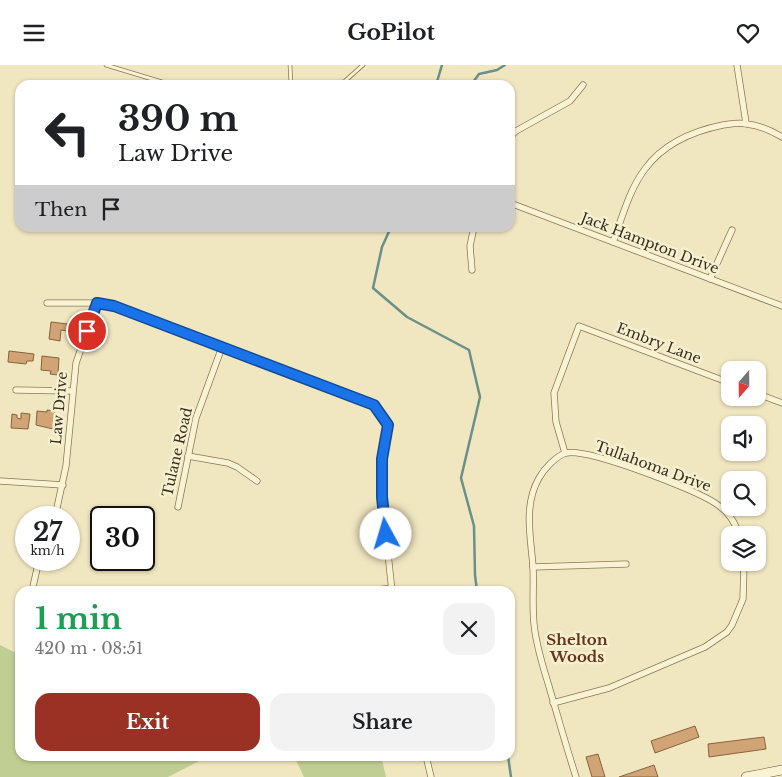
<!DOCTYPE html>
<html lang="en">
<head>
<meta charset="utf-8">
<style>
  body { margin:0; font-family:"Libre Baskerville",serif; background:#f2f2f2; color:#202124; height:100vh; display:flex; flex-direction:column; font-size:19px; white-space:nowrap }
  * { box-sizing:border-box; margin:0 }
  p { font-size:16px; color:#757577 }
  .icon { flex:none; width:28px; height:28px; fill:none; stroke:currentColor; stroke-width:2; stroke-linecap:round; stroke-linejoin:round }
  .map { position:relative; flex:1; overflow:hidden }
  .panel { position:absolute; left:15px; top:521px; width:500px; height:175px; display:flex; flex-direction:column; background:#fff; border-radius:15px; box-shadow:0 1px 4px #0004 }
  .panel>* { flex:none }
  .top-card { position:absolute; left:15px; top:15px; width:500px; height:152px; border-radius:15px; box-shadow:0 1px 4px #0004; background:#fff; color:#202124; overflow:hidden }
  .needle { width:32px; rotate:200deg }
  .fabs { position:absolute; left:721px; top:296px; display:grid; gap:10px }
  .fabs a { display:grid; place-items:center; width:45px; height:45px; border-radius:10px; background:#fff; box-shadow:0 1px 4px #0004; font-size:25px }
  .speed { position:absolute; left:15px; top:441px; display:flex; gap:10px; font-size:25px; font-weight:700; text-align:center }
  .speed>* { display:grid; place-content:center; width:65px; height:65px; border-radius:50%; background:#fff; box-shadow:0 1px 4px #0004; line-height:1 }
  .speed small { font-size:12px; font-weight:400 }
  .speed .limit { border:2px solid #111; border-radius:8px; background:#fff; color:#111 }
  .pin { position:absolute; display:grid; place-items:center; width:42px; height:42px; color:#fff; margin:-21px; border:2px solid #fff; border-radius:50%; box-shadow:0 1px 5px #0007 }
  .me { position:absolute; width:55px; margin:-28px; rotate:354deg; stroke-linejoin:round; filter:drop-shadow(0 0 4px #0008) }
  .turn { display:flex; align-items:center; gap:18px; height:105px; padding:0 20px; font-size:22px }
  .turn .icon { width:65px; height:65px; stroke-width:2.5 }
  .turn b { display:block; font-size:35px; line-height:42px }
  .then { display:flex; align-items:center; height:48px; padding:0 20px; background:#0003; gap:10px; font-size:19px }
  .round { display:grid; place-items:center; flex:none; width:52px; height:52px; border-radius:15px; background:#f2f2f2 }
  .overview { display:flex; align-items:center; justify-content:space-between; height:85px; padding:0 20px }
  h1 { font-size:30px; font-weight:700; line-height:38px; color:#1e9e55 }
  .cta { display:flex; gap:10px; margin-top:auto; padding:10px 20px }
  .cta a { flex:1; height:58px; border-radius:15px; background:#9b3024; color:#fff; font-size:20px; font-weight:700; line-height:58px; text-align:center }
  .cta a+a { background:#f2f2f2; color:#202124 }
  header { display:flex; justify-content:space-between; align-items:center; height:65px; padding:0 20px; background:#fff; font-size:22px; font-weight:700 }
  .map>svg:first-child { display:block }
  .green { fill:#c1ce93 }
  .lines { fill:none; stroke-linecap:round; stroke-linejoin:round }
  .stream { stroke:#6a908a; stroke-width:2.5 }
  .building { fill:#d0a474; stroke:#8a633c }
  .lane-casing { stroke:#897757; stroke-width:4.5 }
  .street-casing { stroke:#897757; stroke-width:7 }
  .secondary-casing { stroke:#6b583a; stroke-width:10 }
  .lane { stroke:#faf3d3; stroke-width:3 }
  .street { stroke:#faf3d3; stroke-width:5.5 }
  .secondary { stroke:#faf3d3; stroke-width:9 }
  .route-casing { stroke:#114b97; stroke-width:12 }
  .route { stroke:#1a73e8; stroke-width:9 }
  .labels { text-anchor:middle; dominant-baseline:central; stroke-width:5; stroke-linejoin:round; paint-order:stroke }
  .street-label { font-size:14px; fill:#382d1c; stroke:#f7f0d0 }
  .neighbourhood-label { font-size:15px; font-weight:bold; fill:#67321a; stroke:#f7f0d0 }
</style>
</head>
<body>
<header><svg class="icon" aria-label="menu" viewBox="0 0 24 24"><path d="M4 6h16M4 12h16M4 18h16"/></svg>GoPilot<svg class="icon" aria-label="heart" viewBox="0 0 24 24"><path d="M12 20l-8-8c-3-5 5-10 8-4 3-6 11-1 8 4z"/></svg></header>
<div class="map">
<svg width="782" height="712" viewBox="0 0 782 712">
  <rect width="100%" height="100%" fill="#f0e6c0"/>
  <g class="green">
    <path d="M0,580L20,590V691H209L168,712H0Z"/>
    <path d="M294,691H381L386,712H304Z"/>
  </g>
  <g class="lines">
    <g class="stream">
      <path d="M436,20L442,0"/>
      <path d="M471,20L479,9L497,5L505,0"/>
      <path d="M391,162L382,182L373,223L407,252L469,285L480,332L461,413L474,461L475,510L477,526"/>
      <path d="M508,691L511,712"/>
    </g>
  </g>
  <g class="building">
    <path d="M51,257L68,259L67,266L61,265L60,276L49,274Z"/>
    <path d="M9,286L34,289L33,296H27L26,299L8,297Z"/>
    <path d="M42,291L59,293L58,310L50,309L51,306L41,305Z"/>
    <path d="M47,345L55,346L53,364L36,360L37,346L47,347Z"/>
    <path d="M21,348L30,349L28,364L11,363L12,349L17,350V353L21,354Z"/>
    <path d="M695,661L699,672L655,688L651,676Z"/>
    <path d="M764,672L766,684L709,692L708,679Z"/>
    <path d="M598,689L605,712H592L586,692Z"/>
    <path d="M654,700L658,712H619Z"/>
  </g>
  <g class="lines">
    <defs>
      <g id="lane">
        <path d="M106,0L172,20"/>
        <path d="M290,0L291,20"/>
        <path d="M335,20L345,16L363,0"/>
      </g>
      <g id="street">
        <path d="M737,0L746,58"/>
        <path d="M510,72L516,66L570,36L583,20"/>
        <path d="M510,138L782,241"/>
        <path d="M613,177C622,153 629,125 645,104C664,78 693,66 723,60C731,59 739,57 746,59C758,60 772,66 782,72"/>
        <path d="M472,205L470,181L474,162"/>
        <path d="M710,214L732,165"/>
        <path d="M47,238H97L114,241L374,339L388,360L382,394V433L392,526"/>
        <path d="M16,325L72,326"/>
        <path d="M758,329L782,338"/>
        <path d="M565,388L556,357L554,328L579,261L730,318"/>
        <path d="M188,391L228,398L237,402L257,416"/>
        <path d="M0,416L63,420"/>
        <path d="M178,442L196,353L222,282"/>
        <path d="M55,452L66,401L76,298L97,238"/>
        <path d="M533,502L626,499"/>
        <path d="M32,526L39,495"/>
        <path d="M369,526L392,523"/>
        <path d="M553,638L609,623L705,582L727,567L732,560L743,534L744,498"/>
        <path d="M426,691L431,712"/>
        <path d="M576,712C566,681 557,649 548,618C542,599 536,579 534,559C532,540 534,521 533,502C531,473 523,441 539,413C544,404 556,391 566,388C588,383 694,424 715,438C728,446 735,456 739,470"/>
      </g>
      <path id="secondary" d="M746,712L782,705"/>
    </defs>
    <use href="#lane" class="lane-casing"/>
    <use href="#street" class="street-casing"/>
    <use href="#secondary" class="secondary-casing"/>
    <use href="#lane" class="lane"/>
    <use href="#street" class="street"/>
    <use href="#secondary" class="secondary"/>
  </g>
  <g class="lines">
    <defs>
      <path id="route" d="M87,266L97,238L114,241L374,340L388,360L382,394V432L386,469"/>
    </defs>
    <use href="#route" class="route-casing"/>
    <use href="#route" class="route"/>
  </g>
  <g class="labels">
    <g class="street-label">
      <text transform="translate(650 178) rotate(21)">Jack Hampton Drive</text>
      <text transform="translate(659 278) rotate(21)">Embry Lane</text>
      <text transform="translate(59 343) rotate(-85)">Law Drive</text>
      <text transform="translate(177 387) rotate(-77)">Tulane Road</text>
      <text transform="translate(653 401) rotate(20)">Tullahoma Drive</text>
    </g>
    <g class="neighbourhood-label">
      <text x="577" y="574">Shelton<tspan x="577" dy="17">Woods</tspan></text>
    </g>
  </g>
</svg>
<div class="fabs">
<a><svg class="needle" viewBox="-14 -14 28 28"><path d="M0-13l5 13h-10z" fill="#e53935"/><path d="M0 13l5-13h-10z" fill="#757577"/></svg></a>
<a><svg class="icon" aria-label="sound" viewBox="0 0 24 24"><path d="M4 9h4l5-4v14l-5-4H4zM17 9q2 3 0 6"/></svg></a>
<a><svg class="icon" aria-label="search" viewBox="0 0 24 24"><circle cx="10" cy="10" r="6"/><path d="M15 15l6 6"/></svg></a>
<a><svg class="icon" aria-label="layers" viewBox="0 0 24 24"><path d="M12 4l9 5-9 5-9-5zM3 14l9 5 9-5"/></svg></a>
</div>
<div class="speed"><div>27<small>km/h</small></div><div class="limit">30</div></div>
<div class="pin" style="left:87px;top:266px;background:#d93025"><svg class="icon" aria-label="arrive" viewBox="0 0 24 24"><path d="M6 21V4h12l-3 4 3 4H6"/></svg></div>
<svg class="me" style="left:386px;top:469px" viewBox="-20 -20 40 40"><circle r="19" fill="#fff"/><path d="M0-13L10 11 0 6-10 11z" fill="#1a73e8"/></svg>
<div class="top-card">
<div class="turn"><svg class="icon" aria-label="left" viewBox="0 0 24 24"><path d="M17 20v-9H6M10 6l-5 5 5 5"/></svg><div><b>390 m</b>Law Drive</div></div>
<div class="then">Then<svg class="icon" aria-label="arrive" viewBox="0 0 24 24"><path d="M6 21V4h12l-3 4 3 4H6"/></svg></div>
</div>
<section class="panel">
<div class="overview"><div><h1>1 min</h1><p>420 m · 08:51</p></div><a class="round"><svg class="icon" aria-label="close" viewBox="0 0 24 24"><path d="M6 6l12 12M18 6L6 18"/></svg></a></div>
<div class="cta"><a>Exit</a><a>Share</a></div>
</section>
</div>
</body>
</html>
